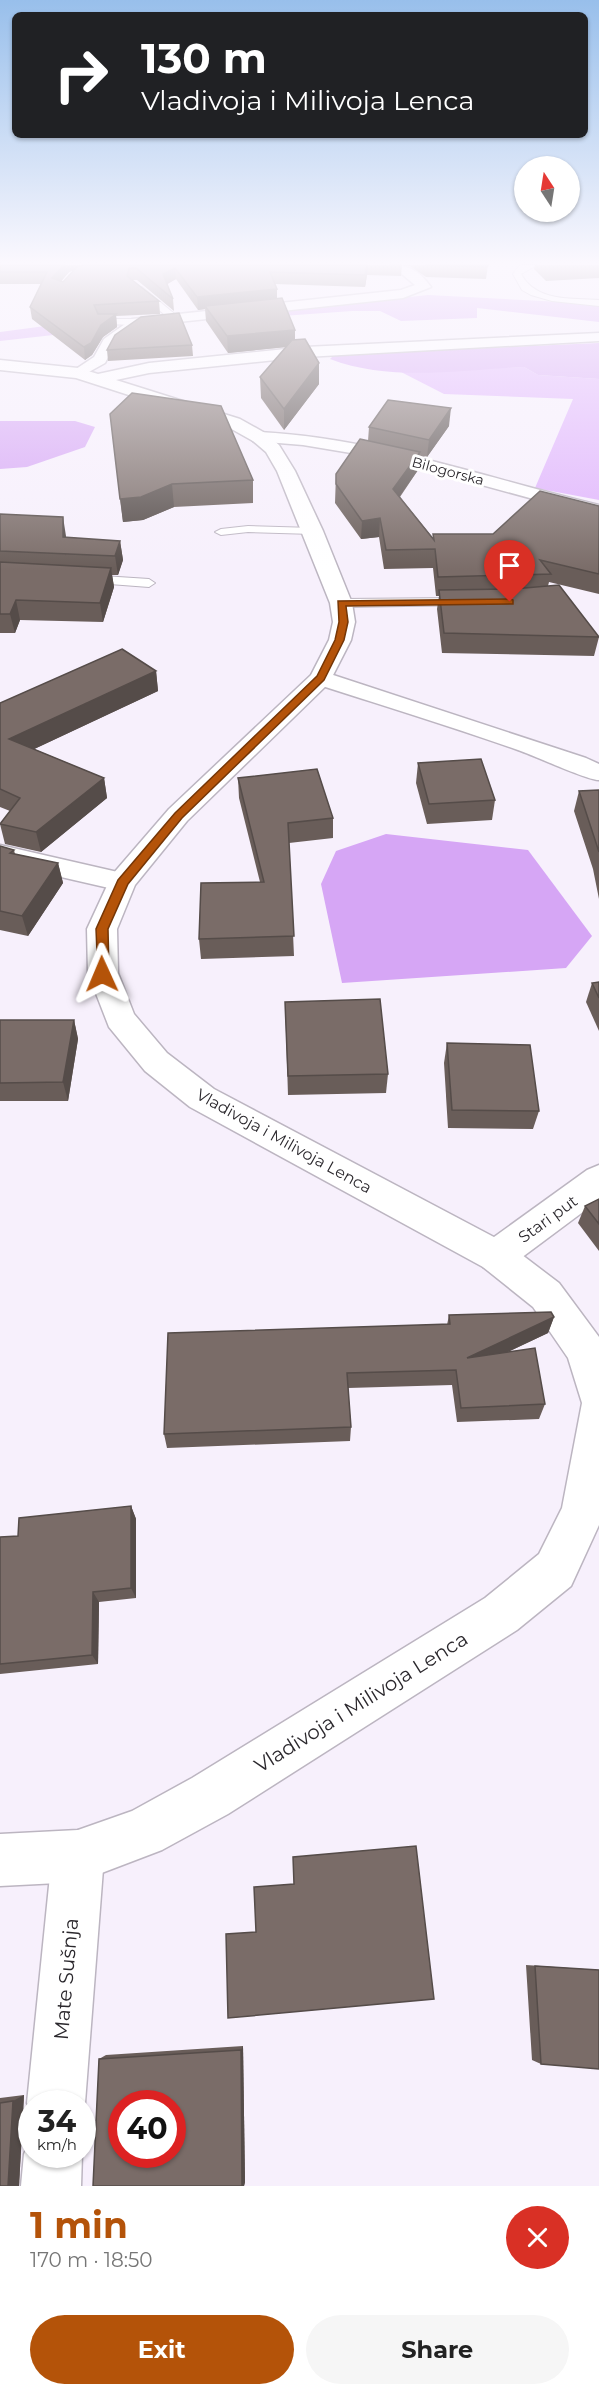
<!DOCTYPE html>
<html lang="en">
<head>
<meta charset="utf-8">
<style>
  body { margin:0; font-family:Montserrat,sans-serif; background:#f6f6f6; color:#222; height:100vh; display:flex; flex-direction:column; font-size:22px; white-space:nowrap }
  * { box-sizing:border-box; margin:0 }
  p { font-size:20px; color:#767676 }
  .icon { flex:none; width:33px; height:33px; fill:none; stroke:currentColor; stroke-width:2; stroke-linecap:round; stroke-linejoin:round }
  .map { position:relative; height:2186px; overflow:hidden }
  .side { display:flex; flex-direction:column; background:#fff; flex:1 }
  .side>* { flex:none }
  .hud { position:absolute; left:12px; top:12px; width:576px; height:126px; border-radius:9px; box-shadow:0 2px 4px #0004; background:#202124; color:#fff; overflow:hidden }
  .needle { width:39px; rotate:348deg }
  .buttons { position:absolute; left:514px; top:156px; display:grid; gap:12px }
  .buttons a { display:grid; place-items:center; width:66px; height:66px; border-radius:50%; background:#fff; box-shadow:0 2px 4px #0004; font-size:30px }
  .speed { position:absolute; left:18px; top:2090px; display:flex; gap:12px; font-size:30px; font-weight:700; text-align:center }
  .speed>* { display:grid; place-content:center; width:78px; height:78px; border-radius:50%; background:#fff; box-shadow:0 2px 4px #0004; line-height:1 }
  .speed small { font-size:15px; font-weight:400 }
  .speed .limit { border:9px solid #d22; background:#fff; color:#111 }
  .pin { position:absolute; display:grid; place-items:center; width:51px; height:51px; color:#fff; margin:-62px -26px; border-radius:50% 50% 50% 0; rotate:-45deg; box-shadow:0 0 6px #0007 }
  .pin .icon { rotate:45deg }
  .me { position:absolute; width:66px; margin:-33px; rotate:359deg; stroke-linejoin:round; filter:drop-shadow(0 0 4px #0008) }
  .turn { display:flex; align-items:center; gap:21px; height:126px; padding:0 30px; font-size:27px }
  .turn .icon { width:78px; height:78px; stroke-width:2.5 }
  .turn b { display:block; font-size:42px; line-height:51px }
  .round { display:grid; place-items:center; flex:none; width:63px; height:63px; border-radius:32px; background:#f6f6f6 }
  .headline { display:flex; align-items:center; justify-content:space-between; height:102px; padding:0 30px }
  h1 { font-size:36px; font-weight:700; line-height:45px; color:#b45309 }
  .primary-button { display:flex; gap:12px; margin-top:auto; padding:12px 30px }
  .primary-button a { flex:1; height:69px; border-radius:36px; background:#b45309; color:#fff; font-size:24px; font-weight:700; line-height:69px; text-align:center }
  .primary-button a+a { background:#f6f6f6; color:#222 }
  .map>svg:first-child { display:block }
  .green { fill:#dfb2fc }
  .forest { fill:#d6a6f5 }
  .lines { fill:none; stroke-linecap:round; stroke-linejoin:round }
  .lane-casing { stroke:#bcb5c1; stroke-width:2 }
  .street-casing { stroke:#bcb5c1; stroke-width:3 }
  .secondary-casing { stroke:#bcb5c1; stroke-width:3 }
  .lane { fill:#fff; fill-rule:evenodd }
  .street { fill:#fff; fill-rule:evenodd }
  .secondary { fill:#fff; fill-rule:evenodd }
  .wall { fill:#695d59; fill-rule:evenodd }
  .shaded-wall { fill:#554c49 }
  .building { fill:#7a6c68; stroke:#554c49; stroke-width:1.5; fill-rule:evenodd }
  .route { fill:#b45309; stroke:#753606; stroke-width:1.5 }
  .labels { text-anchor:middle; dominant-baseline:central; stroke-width:6; stroke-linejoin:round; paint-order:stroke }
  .far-street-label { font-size:14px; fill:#2b282d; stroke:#fff }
  .street-label { font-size:16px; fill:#2b282d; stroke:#fff }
  .near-street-label { font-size:20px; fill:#2b282d; stroke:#fff }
</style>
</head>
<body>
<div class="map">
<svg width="599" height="2186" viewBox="0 0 599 2186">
  <rect width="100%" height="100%" fill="#f7f0fc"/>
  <path class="green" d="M524,367L538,375L599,379V500L535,488L573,399L444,394L401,372Z"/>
  <g class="forest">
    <path d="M428,295L599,304V322L477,308V318L401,321L380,311H352L282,316L224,317Z"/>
    <path d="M68,323L80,332L0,341V332Z"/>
    <path d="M599,343V379L538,375L524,367C460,370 390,382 330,359L334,355Z"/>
    <path d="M0,421H75L95,427L85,447L27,467L0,469Z"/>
    <path d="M386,834L528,850L592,936L566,968L342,983L321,884L336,851Z"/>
  </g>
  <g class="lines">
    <defs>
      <g id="lane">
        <path d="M526,265H537L521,274C536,302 571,298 599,300V306L552,301L531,295L522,290L513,274L519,266Z"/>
        <path d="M136,287H142L177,316V320H171L136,291Z"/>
        <path d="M97,319H137L141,322L137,325L100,324Z"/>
        <path d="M248,526L313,528L319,531L313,534L248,532L221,535L215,532L221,529Z"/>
        <path d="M87,575L149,579L155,583L149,587L83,582V576Z"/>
        <path d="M464,598L470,602L468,605L341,607L335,603L341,599Z"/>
      </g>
      <g id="street">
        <path d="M391,265C410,265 420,272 431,287L403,298L141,326L115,344L105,363L78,378L70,373L94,357L104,339L132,319L401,290L415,285Z"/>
        <path d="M259,432C377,438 485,478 599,505V517L387,459L303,445L253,441L250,437Z"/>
        <path d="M321,671L586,758L599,764V780C589,781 533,755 518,750C450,726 381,705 313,683L309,678L313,673Z"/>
        <path d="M0,845L122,873L132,875L136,882L132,889L122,891L0,863Z"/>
        <path d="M599,1165V1200L509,1267L496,1272L483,1267L478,1256L483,1245L587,1170Z"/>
        <path d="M78,1830L96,1838L104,1856L85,2103L82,2108V2103H32V2113L27,2103L52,1856L60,1838Z"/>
        <path d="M32,2136V2154H82L81,2186H21L24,2154Z"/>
      </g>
      <path id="secondary" d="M599,333V341L305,357L149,373L116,380L240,419L265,433L279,445L295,471L323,531L352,603L355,622L351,640L329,683L187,821L135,885L117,929L118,973L134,1014L167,1053L214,1089L509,1245L559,1283L599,1337V1525L571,1586L517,1630L228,1814L162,1850L78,1882L0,1886V1834L78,1830L132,1811L192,1778L485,1598L539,1554L562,1508L582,1403L568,1358L533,1307L483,1267L190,1107L145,1071L109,1027L88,973L87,929L112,875L169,809L311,675L329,640L333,622L330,603L277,471L266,452L253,441L228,427L76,378L0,370V360L78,368L98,374L149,363L305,347Z"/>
    </defs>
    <use href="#lane" class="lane-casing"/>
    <use href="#street" class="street-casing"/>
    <use href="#secondary" class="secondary-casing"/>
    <use href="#lane" class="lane"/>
    <use href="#street" class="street"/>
    <use href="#secondary" class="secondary"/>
  </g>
  <g class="wall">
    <path d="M0,265H488L486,279L426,277L410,266L402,265L401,276L367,275L365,287L275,284L277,298L295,330V340L319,384L284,430L261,398L260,377L287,347L228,353L206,321L205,309L198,310L176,279L167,284L173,299L174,311L137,280H132L159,301L160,314L116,316L117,327L103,337L92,355L85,360L32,319L30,307L41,284H0ZM74,270L63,282L61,281L69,272Z"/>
    <path d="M535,265H599V278L546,281L534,269Z"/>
    <path d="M192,345L193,356L108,361L107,350Z"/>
    <path d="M110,414L253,480V503L174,507L143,520L123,522Z"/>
    <path d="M449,426L427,457L419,456L418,470L400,497L433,538V534H493L599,506V594L549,582L548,586L599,637L594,656L442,653L437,609L439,596H436L433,568L384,569L379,537L361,539L335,503L336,474L368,441L369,427Z"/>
    <path d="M0,514L66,538L120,541L123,560L118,575H112L114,587L103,622L20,620L15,633H0Z"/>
    <path d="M156,671L158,691L34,749L104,778L107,798L41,852L5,844L0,824L10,811L0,807V703Z"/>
    <path d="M418,763L495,800L492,820L427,824L416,783Z"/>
    <path d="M238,778L333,818V838L289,843L294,956L201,959L199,939L260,882L239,798Z"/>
    <path d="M599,790V899L593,869L574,811L579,791Z"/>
    <path d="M0,846L14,850L15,854L58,863L63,883L28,936L0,930Z"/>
    <path d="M599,982V1031L586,1002L592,983Z"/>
    <path d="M285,1002L388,1074L386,1093L288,1095Z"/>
    <path d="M0,1020H74L78,1039L68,1101H0Z"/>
    <path d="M447,1043L539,1111L533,1129L448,1128L444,1063Z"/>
    <path d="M599,1199V1251L578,1223L585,1206Z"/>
    <path d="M449,1315L554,1317L548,1333L508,1352L545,1404L539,1419L457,1422L452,1385L348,1388L351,1427L350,1441L167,1448L164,1434L447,1325Z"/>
    <path d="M131,1506L136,1519V1598L99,1602L98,1664L0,1674V1537L18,1536Z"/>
    <path d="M526,1965L599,1970L541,2064L532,2060Z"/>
    <path d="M243,2046L245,2182L244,2186H93L99,2059L106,2055Z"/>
    <path d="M24,2095L19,2186H0V2098Z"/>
  </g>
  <g class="shaded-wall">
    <path d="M64,265H90L69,272L54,290L52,278Z"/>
    <path d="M368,265L367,275L365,287V275Z"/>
    <path d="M175,268L176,279L164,286L163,274Z"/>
    <path d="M277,289V301L205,306V309L198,310L197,297Z"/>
    <path d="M116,314L117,327L103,337L92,355L85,360L84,347L101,325Z"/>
    <path d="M295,330V346L228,353L227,336Z"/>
    <path d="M319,363V384L284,430V409Z"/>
    <path d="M451,408L449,426L427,457L429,440Z"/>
    <path d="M420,452L418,470L392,507L393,489Z"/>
    <path d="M172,484L174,507L143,520L123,522L120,499Z"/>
    <path d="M63,517L66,536V556L63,537Z"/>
    <path d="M380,518L379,537L361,539L362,521Z"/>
    <path d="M120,541L123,560L118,575L115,556Z"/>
    <path d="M111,568L114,587L103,622L100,603Z"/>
    <path d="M16,600L20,620L15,633L10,614Z"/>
    <path d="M156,671L158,691L13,759L9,739Z"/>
    <path d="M104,778L107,798L41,852L36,832Z"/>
    <path d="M58,863L63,883L28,936L22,916Z"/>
    <path d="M74,1020L78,1039L68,1101L63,1082Z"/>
    <path d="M554,1317L548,1333L463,1373L467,1358Z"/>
    <path d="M131,1506L136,1519V1598L131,1588Z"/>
    <path d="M93,1592L99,1602L98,1664L92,1655Z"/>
    <path d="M243,2046L245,2182L244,2186H242L241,2050Z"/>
    <path d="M24,2095L19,2186H8L13,2101Z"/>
  </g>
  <g class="building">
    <path d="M0,265H64L52,278L63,282L77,267L83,265H367L365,275L270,272L277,289L197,297L175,268L163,274L173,299L136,268H129L127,276L159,301L94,305L98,314H116L101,325L91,343L84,347L30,307L47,272H0Z"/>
    <path d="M425,265H488L487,267Z"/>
    <path d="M282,298L295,330L227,336L205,306Z"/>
    <path d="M179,313L192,345L107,350L115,335L141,317Z"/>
    <path d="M305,339L319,363L284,409L260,377L292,340Z"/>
    <path d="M132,393L221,406L253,480L172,484L141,497L120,499L110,414Z"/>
    <path d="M388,400L451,408L429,440L369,427Z"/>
    <path d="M360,439L420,452L393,489L434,540L433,534H493L540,491L599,506V574L540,560L551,574L438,577L435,549L386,550L380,518L362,521L336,484V474Z"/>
    <path d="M0,514L63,517V537L120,541L115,556L0,551Z"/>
    <path d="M0,562L111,568L100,603L16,600L10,614H0Z"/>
    <path d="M559,585L599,637L444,633L439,590L513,589Z"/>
    <path d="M122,649L156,671L9,739L104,778L36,832L0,824L20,798L0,789V703Z"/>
    <path d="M481,759L495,800L429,804L418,763Z"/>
    <path d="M317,769L333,818L288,823L294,936L199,939L201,883L264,882L238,778Z"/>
    <path d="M599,790V852L579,791Z"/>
    <path d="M0,846L14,850L10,853L58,863L22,916L0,911Z"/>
    <path d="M599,982V998L592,983Z"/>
    <path d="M380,999L388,1074L288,1076L285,1002Z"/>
    <path d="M0,1020H74L63,1082L0,1083Z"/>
    <path d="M447,1043L530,1045L539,1111L452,1110Z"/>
    <path d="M599,1199V1224L585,1206Z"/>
    <path d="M551,1312L554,1317L467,1358L535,1348L545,1404L461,1408L456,1370L347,1373L351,1427L164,1434L168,1333L450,1324L449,1315Z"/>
    <path d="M131,1506V1588L93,1592L92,1655L0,1664V1537L18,1536L19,1518Z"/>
    <path d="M416,1846L434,1999L228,2018L226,1934L256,1932L254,1887L294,1884L293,1857Z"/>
    <path d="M535,1966L599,1970V2069L541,2064Z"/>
    <path d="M241,2050L242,2186H93L99,2059ZM122,2103H172V2154H122Z"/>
    <path d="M13,2101L8,2186H0V2103Z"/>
  </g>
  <linearGradient id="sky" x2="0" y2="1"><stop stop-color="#98bfeb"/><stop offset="0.46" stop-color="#fbf8fe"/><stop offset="1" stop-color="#fbf8fe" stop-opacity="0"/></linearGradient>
  <rect width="599" height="571" fill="url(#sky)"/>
  <path class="route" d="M510,599L513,600V604L346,606L348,622L344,640L324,680L182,818L128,884L108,929L109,974L107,977H98L96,929L118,880L175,813L317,676L335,640L339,622L338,601Z"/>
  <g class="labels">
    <g class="far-street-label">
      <text transform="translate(448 471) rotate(15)">Bilogorska</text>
    </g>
    <g class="street-label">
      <text transform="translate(284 1141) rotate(29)">Vladivoja i Milivoja Lenca</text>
      <text transform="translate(548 1219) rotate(-36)">Stari put</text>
    </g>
    <g class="near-street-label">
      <text transform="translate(361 1702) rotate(-32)">Vladivoja i Milivoja Lenca</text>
      <text transform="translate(66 1979) rotate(-85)">Mate Sušnja</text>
    </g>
  </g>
</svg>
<div class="buttons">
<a><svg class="needle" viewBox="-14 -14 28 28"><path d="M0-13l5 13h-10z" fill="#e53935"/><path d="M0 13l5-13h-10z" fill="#767676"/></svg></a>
</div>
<div class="speed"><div>34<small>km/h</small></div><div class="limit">40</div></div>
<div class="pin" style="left:510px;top:602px;background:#d93025"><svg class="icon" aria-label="arrive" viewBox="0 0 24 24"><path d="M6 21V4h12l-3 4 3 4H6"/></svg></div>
<svg class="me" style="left:102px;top:974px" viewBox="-20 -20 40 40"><path d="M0-17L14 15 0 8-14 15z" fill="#b45309" stroke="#fff" stroke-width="4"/></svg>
<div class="hud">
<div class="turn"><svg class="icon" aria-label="right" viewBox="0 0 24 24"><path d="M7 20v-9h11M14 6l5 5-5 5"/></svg><div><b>130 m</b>Vladivoja i Milivoja Lenca</div></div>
</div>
</div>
<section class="side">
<div class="headline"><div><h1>1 min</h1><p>170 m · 18:50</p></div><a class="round" style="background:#d93025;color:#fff"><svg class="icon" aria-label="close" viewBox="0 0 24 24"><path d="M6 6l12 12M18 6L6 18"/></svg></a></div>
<div class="primary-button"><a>Exit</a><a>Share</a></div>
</section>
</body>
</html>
